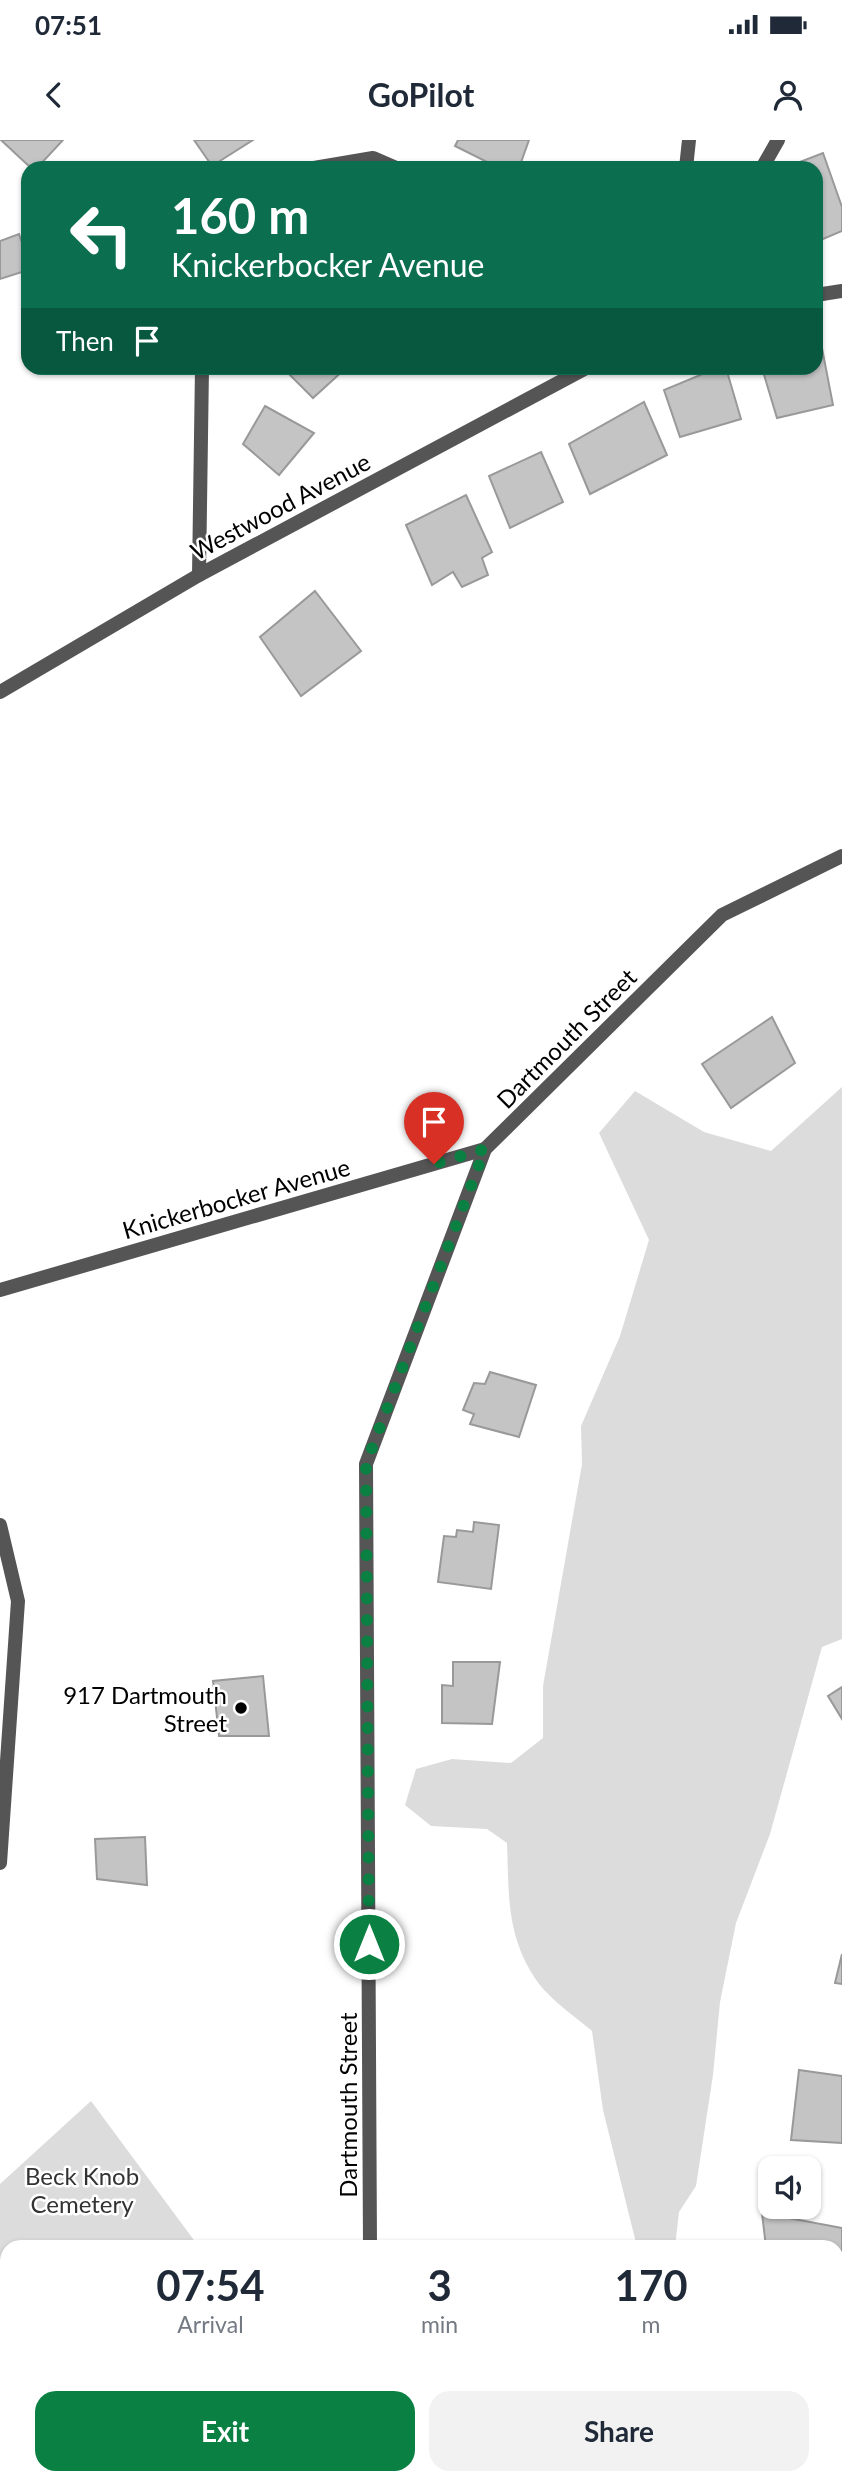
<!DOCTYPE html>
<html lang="en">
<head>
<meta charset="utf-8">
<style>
  body { margin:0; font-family:Lato,sans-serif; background:#f2f2f3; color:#1f2937; height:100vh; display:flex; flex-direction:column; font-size:26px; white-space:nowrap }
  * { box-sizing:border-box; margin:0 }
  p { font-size:23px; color:#747a83 }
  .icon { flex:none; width:38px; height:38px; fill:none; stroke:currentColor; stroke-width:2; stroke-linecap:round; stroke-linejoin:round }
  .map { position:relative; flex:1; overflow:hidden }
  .panel { position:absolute; left:0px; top:2100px; width:844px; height:245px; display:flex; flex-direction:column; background:#fff; border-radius:21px 21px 0 0; box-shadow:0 2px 5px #0004 }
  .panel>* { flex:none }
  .guide { position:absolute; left:21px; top:21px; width:802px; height:214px; border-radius:21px; box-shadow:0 2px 5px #0004; background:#0b6e4f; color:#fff; overflow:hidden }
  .controls { position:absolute; left:758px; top:2016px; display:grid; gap:14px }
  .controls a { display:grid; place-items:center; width:63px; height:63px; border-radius:14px; background:#fff; box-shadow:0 2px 5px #0004; font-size:35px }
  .pin { position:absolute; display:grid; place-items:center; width:60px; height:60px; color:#fff; margin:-72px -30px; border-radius:50% 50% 50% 0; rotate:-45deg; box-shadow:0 0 7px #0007 }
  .pin .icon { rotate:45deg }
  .me { position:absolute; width:77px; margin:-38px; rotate:0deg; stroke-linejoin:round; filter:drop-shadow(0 0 5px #0008) }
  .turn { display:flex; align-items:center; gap:24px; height:147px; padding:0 35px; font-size:32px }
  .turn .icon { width:91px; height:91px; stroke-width:2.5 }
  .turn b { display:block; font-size:49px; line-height:60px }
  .then { display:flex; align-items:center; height:66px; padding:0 35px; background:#0003; gap:14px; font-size:26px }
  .eta { display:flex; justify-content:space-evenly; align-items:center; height:119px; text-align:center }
  .eta b { font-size:42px; font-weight:700; line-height:49px }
  .action { display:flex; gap:14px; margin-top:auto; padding:14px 35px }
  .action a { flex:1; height:80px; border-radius:21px; background:#0b8043; color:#fff; font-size:28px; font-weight:700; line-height:80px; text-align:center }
  .action a+a { background:#f2f2f3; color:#1f2937 }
  .status { display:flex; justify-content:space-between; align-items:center; height:49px; padding:0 35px; background:#fff; direction:ltr }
  .status svg { height:19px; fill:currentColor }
  header { display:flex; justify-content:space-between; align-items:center; height:91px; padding:0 35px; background:#fff; font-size:32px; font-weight:700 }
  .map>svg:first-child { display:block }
  .green { fill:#dcdcdc }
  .building { fill:#c4c4c4; stroke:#999; stroke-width:2 }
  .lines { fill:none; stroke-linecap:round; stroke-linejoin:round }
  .lane { stroke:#555; stroke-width:14 }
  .street { stroke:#555; stroke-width:14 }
  .route { stroke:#0b8043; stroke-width:12; stroke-dasharray:0 21.6 }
  .poi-dot { fill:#000; stroke:#fff; stroke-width:2.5 }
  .labels { text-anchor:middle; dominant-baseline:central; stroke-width:5; stroke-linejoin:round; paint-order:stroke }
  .street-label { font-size:24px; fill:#000; stroke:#fff }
  .poi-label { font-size:24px; fill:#000; stroke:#fff; text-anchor:end }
  .park-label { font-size:24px; fill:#333; stroke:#fff }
</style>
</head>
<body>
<div class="status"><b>07:51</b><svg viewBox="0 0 49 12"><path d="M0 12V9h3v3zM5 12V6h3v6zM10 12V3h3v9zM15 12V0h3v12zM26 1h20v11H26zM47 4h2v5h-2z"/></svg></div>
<header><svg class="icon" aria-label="back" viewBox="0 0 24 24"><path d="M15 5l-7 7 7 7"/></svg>GoPilot<svg class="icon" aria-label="person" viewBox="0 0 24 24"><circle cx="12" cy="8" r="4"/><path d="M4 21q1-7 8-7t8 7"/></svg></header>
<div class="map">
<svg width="842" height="2345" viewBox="0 0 842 2345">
  <rect width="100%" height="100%" fill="#fff"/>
  <g class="green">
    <path d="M842,947V1499L822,1507L770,1694L736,1783L720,1862L713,1935L696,2046L679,2072L675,2107H637L603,1970L592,1891C576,1877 552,1861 539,1844C506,1798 509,1756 507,1703L487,1689L431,1686L405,1665L416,1629L452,1619L511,1623L543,1598V1546L582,1324L581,1286L620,1196L649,1100L599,993L635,951L704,992L771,1011Z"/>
    <path d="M91,1961L199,2107H7V2338H163L154,2345H0V2044Z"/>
    <path d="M568,2338H717L716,2345H565Z"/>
  </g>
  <g class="building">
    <path d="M1,0H63L37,28H31Z"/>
    <path d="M194,0H253L212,26Z"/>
    <path d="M458,0H529L519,28H499L455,6Z"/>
    <path d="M823,13L842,67V91L816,102V28L787,27Z"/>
    <path d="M19,94L28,120V130L0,139V101Z"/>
    <path d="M821,203L833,265L777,278L762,228H816V204Z"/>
    <path d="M283,228H346L313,258Z"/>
    <path d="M717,228H726L741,279L680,297L664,250Z"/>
    <path d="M644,262L667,315L590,354L569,304Z"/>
    <path d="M265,266L314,293L279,335L243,304Z"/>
    <path d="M541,312L563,362L510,388L489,336Z"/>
    <path d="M466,355L492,412L482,418L488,435L462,447L453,432L432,445L406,385Z"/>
    <path d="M315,451L361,511L301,556L260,497Z"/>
    <path d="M772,877L795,923L731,968L702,924Z"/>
    <path d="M490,1232L536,1245L519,1297L470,1284L474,1274L463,1270L474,1243L485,1244Z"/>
    <path d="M474,1382L499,1385L491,1449L438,1442L444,1396L456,1397L457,1390L473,1392Z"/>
    <path d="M453,1522H500L492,1584L442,1583V1545L453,1546Z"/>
    <path d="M263,1536L269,1596H219L213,1541Z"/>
    <path d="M842,1547V1579L828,1556Z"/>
    <path d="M145,1697L147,1745L97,1739L95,1699Z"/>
    <path d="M842,1814V1844L835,1843Z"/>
    <path d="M799,1930L842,1936V2003L791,2000Z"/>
    <path d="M762,2073L842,2088V2155L836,2154V2107H766Z"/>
    <rect x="461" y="2338" width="44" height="7"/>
  </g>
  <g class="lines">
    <path class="lane" d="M762,28L778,0"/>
    <g class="street">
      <path d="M314,28L373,18L396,28"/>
      <path d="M686,28L689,0"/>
      <path d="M816,155L842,151"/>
      <path d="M199,435L202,228"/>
      <path d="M0,552L199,435L586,228"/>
      <path d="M0,1150L485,1009"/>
      <path d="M0,1385L18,1461L0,1723"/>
      <path d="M370,2107L366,1324L485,1009L722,775L842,716"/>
      <path d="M371,2338V2345"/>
    </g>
  </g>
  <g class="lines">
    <path class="route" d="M369,1804L366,1324L485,1009L434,1024"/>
  </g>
  <circle class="poi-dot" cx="241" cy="1568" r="7"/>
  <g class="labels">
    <g class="street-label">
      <text transform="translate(280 366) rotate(-28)">Westwood Avenue</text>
      <text transform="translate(566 898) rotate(-45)">Dartmouth Street</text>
      <text transform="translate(236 1058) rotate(-16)">Knickerbocker Avenue</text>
      <text transform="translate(347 1965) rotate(-90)">Dartmouth Street</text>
    </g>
    <g class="poi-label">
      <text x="227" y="1554">917 Dartmouth<tspan x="227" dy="28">Street</tspan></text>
    </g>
    <g class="park-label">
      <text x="82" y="2035">Beck Knob<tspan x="82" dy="28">Cemetery</tspan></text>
    </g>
  </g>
</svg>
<div class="controls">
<a><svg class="icon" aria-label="sound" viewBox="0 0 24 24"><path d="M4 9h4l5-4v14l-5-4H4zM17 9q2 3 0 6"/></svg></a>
</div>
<div class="pin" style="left:434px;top:1024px;background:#d93025"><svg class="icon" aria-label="arrive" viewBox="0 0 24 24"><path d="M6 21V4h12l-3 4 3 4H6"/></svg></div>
<svg class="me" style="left:369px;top:1804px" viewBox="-20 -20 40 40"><circle r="17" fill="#0b8043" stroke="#fff" stroke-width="3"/><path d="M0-11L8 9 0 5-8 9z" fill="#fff"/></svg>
<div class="guide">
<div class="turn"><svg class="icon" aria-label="left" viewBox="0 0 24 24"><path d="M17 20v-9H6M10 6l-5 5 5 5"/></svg><div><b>160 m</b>Knickerbocker Avenue</div></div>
<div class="then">Then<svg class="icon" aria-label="arrive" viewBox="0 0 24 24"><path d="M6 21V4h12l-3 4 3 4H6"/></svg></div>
</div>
<section class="panel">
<div class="eta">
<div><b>07:54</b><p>Arrival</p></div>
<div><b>3</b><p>min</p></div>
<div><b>170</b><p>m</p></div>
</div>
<div class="action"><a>Exit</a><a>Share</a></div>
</section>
</div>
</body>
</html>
